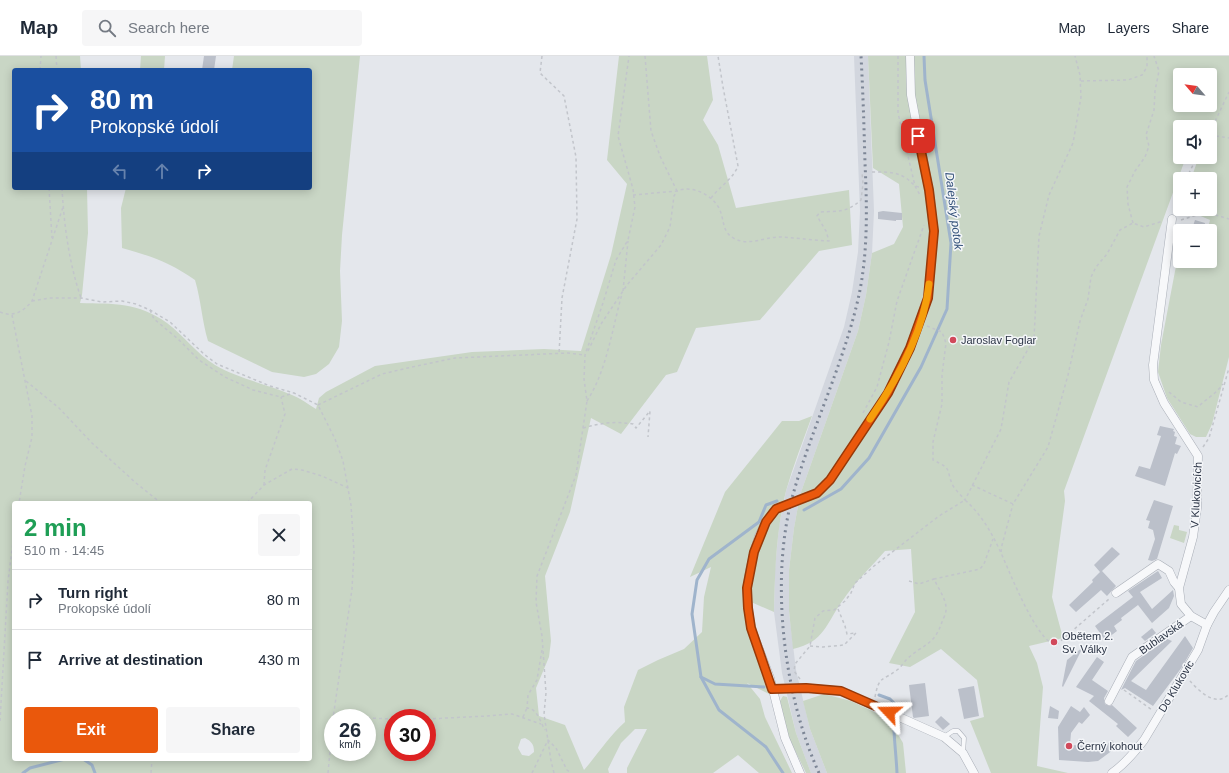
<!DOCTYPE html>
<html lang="en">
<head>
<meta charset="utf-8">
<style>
  body { margin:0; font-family:Arial,sans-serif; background:#f6f6f7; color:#1f2937; height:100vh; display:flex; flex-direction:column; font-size:15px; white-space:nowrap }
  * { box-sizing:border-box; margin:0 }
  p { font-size:13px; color:#747a83 }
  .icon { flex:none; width:22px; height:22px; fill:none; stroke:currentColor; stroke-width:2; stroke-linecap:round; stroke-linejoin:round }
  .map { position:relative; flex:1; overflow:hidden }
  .panel { position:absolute; left:12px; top:445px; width:300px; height:260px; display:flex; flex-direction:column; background:#fff; border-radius:4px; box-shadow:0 2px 10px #0003 }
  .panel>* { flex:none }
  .top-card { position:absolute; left:12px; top:12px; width:300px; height:122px; border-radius:4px; box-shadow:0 2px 10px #0003; background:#1a4fa0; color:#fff; overflow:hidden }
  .needle { width:26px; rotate:298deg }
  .tools { position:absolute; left:1173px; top:12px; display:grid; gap:8px }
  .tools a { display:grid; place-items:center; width:44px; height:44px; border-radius:4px; background:#fff; box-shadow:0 2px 10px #0003; font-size:20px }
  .speed { position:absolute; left:324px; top:653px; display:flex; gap:8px; font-size:20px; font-weight:700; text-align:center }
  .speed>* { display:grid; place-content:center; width:52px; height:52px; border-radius:50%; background:#fff; box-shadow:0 2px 10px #0003; line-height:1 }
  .speed small { font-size:10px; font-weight:400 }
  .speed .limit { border:6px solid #d22; background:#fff; color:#111 }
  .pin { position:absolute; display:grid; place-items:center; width:34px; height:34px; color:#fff; margin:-17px; border-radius:8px; box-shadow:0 2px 6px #0006 }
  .me { position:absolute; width:44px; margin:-22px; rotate:293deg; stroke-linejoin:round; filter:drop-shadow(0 0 3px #0008) }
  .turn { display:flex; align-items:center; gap:14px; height:84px; padding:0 12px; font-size:18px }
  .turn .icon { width:52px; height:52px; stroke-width:2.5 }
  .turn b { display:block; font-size:28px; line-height:34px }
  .lanes { display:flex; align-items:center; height:38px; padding:0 12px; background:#0003; justify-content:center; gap:20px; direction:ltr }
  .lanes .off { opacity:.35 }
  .round { display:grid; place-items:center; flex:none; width:42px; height:42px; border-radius:4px; background:#f6f6f7 }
  .overview { display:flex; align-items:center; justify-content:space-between; height:68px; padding:0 12px }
  h1 { font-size:24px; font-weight:800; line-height:30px; color:#1e9e55 }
  .primary-button { display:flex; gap:8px; margin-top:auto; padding:8px 12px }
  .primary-button a { flex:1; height:46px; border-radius:4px; background:#ea580c; color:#fff; font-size:16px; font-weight:800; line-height:46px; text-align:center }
  .primary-button a+a { background:#f6f6f7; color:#1f2937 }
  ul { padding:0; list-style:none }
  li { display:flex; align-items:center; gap:12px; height:60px; padding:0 12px; border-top:1px solid #e0e1e3 }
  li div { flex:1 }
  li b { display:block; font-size:15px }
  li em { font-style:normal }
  header { display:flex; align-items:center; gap:24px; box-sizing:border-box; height:56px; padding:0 20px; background:#fff; border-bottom:1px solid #e0e1e3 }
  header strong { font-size:19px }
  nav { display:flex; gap:22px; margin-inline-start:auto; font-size:14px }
  .search { width:280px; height:36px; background:#f6f6f7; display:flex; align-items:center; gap:10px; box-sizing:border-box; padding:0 14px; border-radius:4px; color:#747a83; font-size:15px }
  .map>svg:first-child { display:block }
  .built { fill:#d2d6de }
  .green { fill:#c9d6c5; fill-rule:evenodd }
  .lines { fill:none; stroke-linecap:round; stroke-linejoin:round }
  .stream { stroke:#9fb4cc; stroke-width:3 }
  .building { fill:#bbc0ca }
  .lane-casing { stroke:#a9aeb7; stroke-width:5 }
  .street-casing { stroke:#a9aeb7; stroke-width:9 }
  .path { stroke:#c2c5cb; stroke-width:1.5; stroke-dasharray:3 3; stroke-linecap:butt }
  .lane { stroke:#f7f8fa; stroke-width:4 }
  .street { stroke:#f7f8fa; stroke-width:8 }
  .rail { stroke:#7d8696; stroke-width:3; stroke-dasharray:2 4; stroke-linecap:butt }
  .route-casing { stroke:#983908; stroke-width:10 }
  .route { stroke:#ea580c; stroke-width:7 }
  .slow { stroke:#f59e0b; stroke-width:7 }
  .poi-dot { fill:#d1495b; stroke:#f4f6f9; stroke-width:1.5 }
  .labels { text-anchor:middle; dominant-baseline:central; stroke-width:3; stroke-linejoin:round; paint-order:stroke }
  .poi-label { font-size:11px; fill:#2b3445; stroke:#f4f6f9; text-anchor:start }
  .street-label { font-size:11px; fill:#2b3445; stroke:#f4f6f9 }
  .water-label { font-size:12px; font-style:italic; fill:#34527a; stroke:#f4f6f9 }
</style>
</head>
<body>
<header>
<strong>Map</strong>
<div class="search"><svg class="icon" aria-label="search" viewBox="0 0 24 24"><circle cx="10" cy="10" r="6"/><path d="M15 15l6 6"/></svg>Search here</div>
<nav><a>Map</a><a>Layers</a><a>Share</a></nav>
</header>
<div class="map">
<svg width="1229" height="717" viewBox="0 0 1229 717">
  <rect width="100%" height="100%" fill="#e4e7ec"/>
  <path class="built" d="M854,0H868L874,155L872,197L866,239L858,275L800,439L794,472L789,514V556L796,614L810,673L827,717H811L796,677L782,617L774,556L775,513L779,470L786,435L844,271L852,236L858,196L860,155Z"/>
  <g class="green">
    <path d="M0,0H80L81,14H14V132H87L88,177L82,239L80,247C114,248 138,246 167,267C184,280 197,298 215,309C239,323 267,328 292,339C300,342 308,348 316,353L319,342L326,336L375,310L472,296L544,293L581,295L611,199L627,128L607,104L619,0H707L713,44L703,64L718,89L736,152L849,134L852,189L819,195L760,264L696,272L677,316L666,319L621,378L591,362L570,456L545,520L551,585L549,601L536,632L539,660L565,669L584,714C598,698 609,680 625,666L624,651L638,614L658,604L684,593L702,576L704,541L711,511L690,521L725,436L782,365H799L812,360C803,385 793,410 786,435C776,475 775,516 774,556L751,546L760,590L773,618L775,641L747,627L760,643L765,661L792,717H759L738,699L713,717H627V712L647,673H635L621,687L608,713L609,717H0ZM14,447H310V703H14V670H12L14,663ZM333,662H367V696H333ZM393,662H427V696H393ZM525,682C531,685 534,688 534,696L529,700L522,699L518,692L521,683Z"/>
    <path d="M141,0H165L164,14H140Z"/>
    <path d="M234,0H360L342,179L340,215L342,265L339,291L329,308L316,318L304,321L272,316L208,285C202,265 201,244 195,224C171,207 151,200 122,192L121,152L126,132H310V14H232Z"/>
    <path d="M868,0H1229V301L1212,368L1206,381H1196L1190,378L1167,342L1158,316L1161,289L1180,189V205H1210V175H1207L1210,164L1184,153H1210V123H1191L1197,106L1186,101L1064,435L1065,445L1052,541L1063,582L1029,590L1037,607L1043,631L1037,710L1068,717H991L970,665L984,661L977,624L941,593L910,611L889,607L915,556L911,493L885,495C871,511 855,526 843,544C826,567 825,586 793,593L789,555V514L794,472L800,439L858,275L866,239L872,197L894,188L903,171L899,128L873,112ZM1180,19H1210V49H1180ZM1180,71H1210V101H1180Z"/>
    <path d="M1174,469L1179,470V474L1187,476L1184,487L1170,482Z"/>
    <path d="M824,638L851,645L889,663L903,687L906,717H827L810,673L803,645Z"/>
    <path d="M783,640L787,641L796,677L811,717H806L788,680L780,645Z"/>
  </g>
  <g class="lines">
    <g class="stream">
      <path d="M804,454L841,433L869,402L921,311L947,253L951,187L925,24L924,0"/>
      <path d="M701,621L719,654L766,691L783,717"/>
      <path d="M764,631L715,628L701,621L692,558L697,524L709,503L759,466L766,449L777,445"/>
      <path d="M879,639L890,643L894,647C892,670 896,694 897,717"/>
      <path d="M83,703L92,709L95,717"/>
      <path d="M23,717L30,712L65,703"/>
    </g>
  </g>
  <g class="building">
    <path d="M204,0H216L214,14H202Z"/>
    <path d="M883,155L902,157V164H896V165L878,163V156Z"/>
    <path d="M1195,164L1205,167L1203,175L1192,173Z"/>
    <path d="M1160,370L1174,373L1173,375L1175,376L1174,380L1177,381L1175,388L1181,390L1177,398L1175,397L1165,430L1135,420L1139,410L1150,413L1161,380L1157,379Z"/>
    <path d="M1154,444L1173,450L1157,503L1152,505L1148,504L1155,483L1153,474L1148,472L1150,465L1146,464Z"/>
    <path d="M1112,491L1120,498L1102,515L1116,530L1107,540L1101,534L1076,556L1069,549L1093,526L1092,524L1100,516L1094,509Z"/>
    <path d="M1158,515L1162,522L1140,536L1152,553L1173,534L1174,540L1169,552L1152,567L1138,549L1121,562L1122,564L1114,570L1117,575L1105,584L1095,570L1133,541L1128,535Z"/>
    <path d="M1152,572L1156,577L1145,585L1141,581Z"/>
    <path d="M1185,580L1193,592L1182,611L1153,650L1125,632L1121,634L1136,605L1167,583L1172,585L1131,625L1146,634Z"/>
    <path d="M1083,591L1063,631L1062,630L1067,604Z"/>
    <path d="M1097,601L1104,606L1092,624L1108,635L1104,642L1105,648L1109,650L1112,649L1137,672L1128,681L1116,670L1118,668L1089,645L1094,640L1076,631Z"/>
    <path d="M925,627L929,660L914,662L913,661L909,629Z"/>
    <path d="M974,630L979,660L964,663L958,633Z"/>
    <path d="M1050,650L1059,655L1058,663L1048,662Z"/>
    <path d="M1071,650L1080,656L1084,651L1090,659L1082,668L1079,666L1071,677L1070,689L1089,690V693H1101L1112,684L1117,691L1098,705L1088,706L1059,704L1058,671Z"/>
    <path d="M941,660L950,668L943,674L935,666Z"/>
  </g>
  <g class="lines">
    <defs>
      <path id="lane" d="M944,681L953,675H958L964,682L963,697"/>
      <g id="street">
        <path d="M1172,163L1153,309L1154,324L1164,347L1198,400L1197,452L1193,481L1179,532L1181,548L1191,560L1207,569"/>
        <path d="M1116,537L1158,508L1169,515L1174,526L1179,532"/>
        <path d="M772,633L806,632L841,635L944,681L963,697L974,717"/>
        <path d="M1109,645L1132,601L1191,560"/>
        <path d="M800,717L785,682L770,622L751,572L748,552L747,532L750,514L754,496L759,480L766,466L776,453L817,437L830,424L888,337L910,292L928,242L934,175L929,134L911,39L910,0"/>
        <path d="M1112,717C1125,708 1134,697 1144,684L1198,594L1207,569L1214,556L1229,534"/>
      </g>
    </defs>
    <use href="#lane" class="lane-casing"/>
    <use href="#street" class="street-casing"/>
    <g class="path">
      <path d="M56,0L57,14"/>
      <path d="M542,0L540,17L564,40L576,101L577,163L562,242L559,298"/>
      <path d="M645,0L651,75L660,100L677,135"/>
      <path d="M898,0V57L915,130L920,139"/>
      <path d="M40,14L41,0"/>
      <path d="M1081,25L1128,24L1142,19L1147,11V0"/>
      <path d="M1210,76L1229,36"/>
      <path d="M1210,79L1229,82"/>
      <path d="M872,116C884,116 895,115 906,122C911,125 913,130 919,131"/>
      <path d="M1186,123L1197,101"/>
      <path d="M49,132L52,182"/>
      <path d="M62,132C64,169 69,207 81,242"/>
      <path d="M633,139L677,135C692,129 711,138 719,152C725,164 721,176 735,183C750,190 764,181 780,181C796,182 813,184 829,185L826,175L817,160L820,156C839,155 846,157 861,144L863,128L862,116"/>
      <path d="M711,142C719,131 733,123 738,110L723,31L718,0"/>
      <path d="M1175,155L1180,139"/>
      <path d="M1181,164L1206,156L1229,163"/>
      <path d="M1133,167L1128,148L1127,131L1135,115L1145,101L1149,90L1146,79L1154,54L1155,35L1159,15L1154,0"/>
      <path d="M623,235L628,185"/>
      <path d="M32,245L49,242H81L102,246L122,245L136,248L150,254L170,266L205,299L217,308L270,330L294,337L318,349L335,383L343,405L351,449L354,496L352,533L333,662"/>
      <path d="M150,254L154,263L178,283L199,304L225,321L253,334L281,341L293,337"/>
      <path d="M0,256C13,262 24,255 32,245L63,151"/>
      <path d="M12,259L32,360V381L25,410L19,447"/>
      <path d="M927,270L942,276L946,287L942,319V348L933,386V404C952,413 946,412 952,428C955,434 961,439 965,444L1001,373L1009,326L1034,283L1039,180L1049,139L1073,87L1081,41L1080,19L1075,0"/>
      <path d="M588,295L601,268L627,229L661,189L670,171L674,140L677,135"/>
      <path d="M26,325L59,352L92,387L136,427L161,447"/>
      <path d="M1169,336L1181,346L1198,351C1206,343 1216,338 1223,328"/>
      <path d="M587,345C607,314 612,273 622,238"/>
      <path d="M318,349L382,318L412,311L455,302L568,297L584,299"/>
      <path d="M863,357L877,331L889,286L897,245L924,169"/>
      <path d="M583,372C600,367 615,365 633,368L636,372L650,355L648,381"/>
      <path d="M1203,391L1209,382L1229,312"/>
      <path d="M264,429L265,414L285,358L281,341"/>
      <path d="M972,429L1013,448L1048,391L1068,319L1080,265L1088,243L1091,221L1096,211L1107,198L1120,174L1133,167L1144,171L1163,165"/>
      <path d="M247,447L264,429L292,413L302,414L322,420L348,432"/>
      <path d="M1001,496L1002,489L1013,448"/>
      <path d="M909,525L919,528L934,523"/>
      <path d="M838,553L845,570L847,578L856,577"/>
      <path d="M810,590L823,591L844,589L856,577"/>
      <path d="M542,594L537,624L528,639L527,652C538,653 540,666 545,674"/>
      <path d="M800,623L794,615L795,608L810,590L815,562L823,555L834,554L845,545L851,537L855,527L874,510L939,460L965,444C981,458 992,477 1001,497C1009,514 1037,587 1056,589L1109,543"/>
      <path d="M1190,625C1199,635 1216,652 1229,638"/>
      <path d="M1124,634L1152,654"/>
      <path d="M875,641C879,619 883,625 897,614C901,611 904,606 907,603C923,588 934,590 942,566C943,563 946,558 946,554C947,544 938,532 934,523L980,513L984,508L993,483"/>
      <path d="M333,659L366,662"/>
      <path d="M523,661L527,652"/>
      <path d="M367,662L393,663"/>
      <path d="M427,663L487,660L512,658L541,668"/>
      <path d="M0,665L8,525L14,478"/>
      <path d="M151,717L152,703"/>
      <path d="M328,717L333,663"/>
      <path d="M532,717L548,684L556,692L567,714L571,717"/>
      <path d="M554,717L551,705L544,658L546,637L542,580L536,546L537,520L576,419L587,345L584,323L585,299L603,247L616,204L628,184L635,151L633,133L618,80L629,0"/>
    </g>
    <use href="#lane" class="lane"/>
    <use href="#street" class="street"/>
    <path class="rail" d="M819,717C783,638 769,519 794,435C813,369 844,307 859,239C868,196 867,151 865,107C864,71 863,36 861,0"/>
  </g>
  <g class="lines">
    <defs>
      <path id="route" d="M889,656L841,635L806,632L772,633L751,572L748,552L747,532L754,496L766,466L776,453L817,437L830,424L888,337L910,292L928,242L934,175L929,134L918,80"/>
    </defs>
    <use href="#route" class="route-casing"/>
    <use href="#route" class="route"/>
    <path class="slow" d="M870,363C897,324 924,276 929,228"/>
  </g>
  <g class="poi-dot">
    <circle cx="953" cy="284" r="4"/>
    <circle cx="1054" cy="586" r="4"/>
    <circle cx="1069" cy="690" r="4"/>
  </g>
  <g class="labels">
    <g class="poi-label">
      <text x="961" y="284">Jaroslav Foglar</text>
      <text x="1062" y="580">Obětem 2.<tspan x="1062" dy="13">Sv. Války</tspan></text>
      <text x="1077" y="690">Černý kohout</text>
    </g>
    <g class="street-label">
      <text transform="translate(1196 439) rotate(-87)">V Klukovicích</text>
      <text transform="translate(1161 581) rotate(-35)">Bublavská</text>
      <text transform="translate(1176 630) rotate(-59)">Do Klukovic</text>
    </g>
    <g class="water-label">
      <text transform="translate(954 155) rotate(83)">Dalejský potok</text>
    </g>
  </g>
</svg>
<div class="tools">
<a><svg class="needle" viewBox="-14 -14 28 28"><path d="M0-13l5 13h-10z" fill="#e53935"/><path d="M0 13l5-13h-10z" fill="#747a83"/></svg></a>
<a><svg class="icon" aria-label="sound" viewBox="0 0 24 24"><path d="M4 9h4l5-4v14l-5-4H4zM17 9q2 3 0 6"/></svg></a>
<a>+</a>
<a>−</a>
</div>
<div class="speed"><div>26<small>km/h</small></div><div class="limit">30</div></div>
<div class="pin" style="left:918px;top:80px;background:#d93025"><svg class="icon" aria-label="arrive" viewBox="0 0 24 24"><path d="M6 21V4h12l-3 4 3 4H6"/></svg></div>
<svg class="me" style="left:889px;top:656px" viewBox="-20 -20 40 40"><path d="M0-17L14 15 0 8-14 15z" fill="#ea580c" stroke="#fff" stroke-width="4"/></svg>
<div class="top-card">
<div class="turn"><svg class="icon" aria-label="right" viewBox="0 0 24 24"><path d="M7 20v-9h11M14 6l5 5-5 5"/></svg><div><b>80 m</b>Prokopské údolí</div></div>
<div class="lanes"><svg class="icon off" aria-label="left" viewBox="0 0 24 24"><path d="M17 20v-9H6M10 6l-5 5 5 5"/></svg><svg class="icon off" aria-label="ahead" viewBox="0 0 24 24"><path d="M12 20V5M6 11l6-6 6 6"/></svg><svg class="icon" aria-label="right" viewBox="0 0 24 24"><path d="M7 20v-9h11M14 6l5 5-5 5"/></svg></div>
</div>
<section class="panel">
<div class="overview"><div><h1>2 min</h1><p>510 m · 14:45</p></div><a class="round"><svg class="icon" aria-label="close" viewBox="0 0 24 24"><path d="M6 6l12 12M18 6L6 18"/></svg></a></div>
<ul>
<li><svg class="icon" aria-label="right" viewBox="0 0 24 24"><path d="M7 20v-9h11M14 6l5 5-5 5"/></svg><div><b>Turn right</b><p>Prokopské údolí</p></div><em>80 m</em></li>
<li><svg class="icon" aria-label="arrive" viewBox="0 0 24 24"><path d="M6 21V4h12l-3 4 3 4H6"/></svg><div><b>Arrive at destination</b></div><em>430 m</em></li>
</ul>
<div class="primary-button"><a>Exit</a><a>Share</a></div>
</section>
</div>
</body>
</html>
